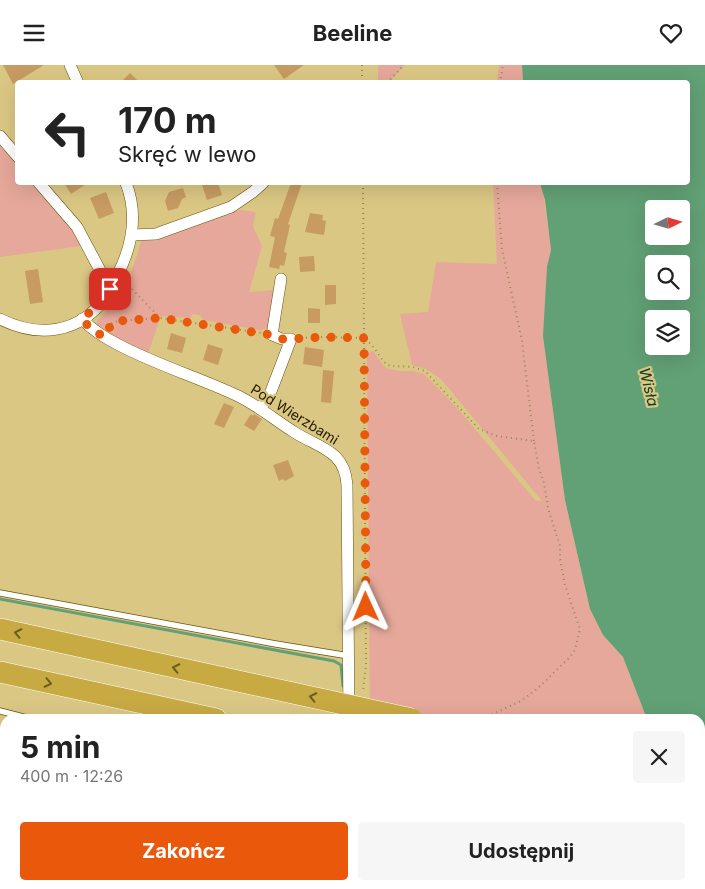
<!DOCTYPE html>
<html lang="pl">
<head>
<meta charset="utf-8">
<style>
  body { margin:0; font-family:Inter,sans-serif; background:#f6f6f6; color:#222; height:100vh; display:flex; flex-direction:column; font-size:19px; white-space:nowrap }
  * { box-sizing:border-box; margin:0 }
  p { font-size:16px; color:#767676 }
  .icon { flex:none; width:28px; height:28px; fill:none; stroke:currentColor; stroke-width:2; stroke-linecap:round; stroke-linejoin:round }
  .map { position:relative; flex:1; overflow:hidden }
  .sheet { position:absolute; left:0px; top:649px; width:705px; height:176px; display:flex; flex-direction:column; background:#fff; border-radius:15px 15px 0 0; box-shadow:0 5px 20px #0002 }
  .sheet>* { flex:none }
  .banner { position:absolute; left:15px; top:15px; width:675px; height:105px; border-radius:5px; box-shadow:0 5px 20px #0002; background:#fff; color:#222; overflow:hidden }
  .needle { width:32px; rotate:85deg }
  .buttons { position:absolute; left:645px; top:135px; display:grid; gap:10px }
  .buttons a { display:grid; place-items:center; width:45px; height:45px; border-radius:5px; background:#fff; box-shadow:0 5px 20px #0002; font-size:25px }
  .pin { position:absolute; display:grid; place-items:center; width:42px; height:42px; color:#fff; margin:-21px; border-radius:10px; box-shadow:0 2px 8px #0006 }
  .me { position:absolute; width:55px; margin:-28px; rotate:359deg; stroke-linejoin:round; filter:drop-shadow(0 0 4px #0008) }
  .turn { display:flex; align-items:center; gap:18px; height:105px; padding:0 20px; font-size:22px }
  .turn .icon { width:65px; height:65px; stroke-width:2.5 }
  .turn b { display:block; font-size:35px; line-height:42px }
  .round { display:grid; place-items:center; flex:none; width:52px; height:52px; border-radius:5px; background:#f6f6f6 }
  .headline { display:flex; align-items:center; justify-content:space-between; height:85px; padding:0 20px }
  h1 { font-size:30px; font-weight:700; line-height:38px }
  .action { display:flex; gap:10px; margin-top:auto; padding:10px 20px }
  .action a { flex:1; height:58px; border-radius:5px; background:#ea580c; color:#fff; font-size:20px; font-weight:700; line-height:58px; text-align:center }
  .action a+a { background:#f6f6f6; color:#222 }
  header { display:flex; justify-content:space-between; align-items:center; height:65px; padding:0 20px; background:#fff; font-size:22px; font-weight:700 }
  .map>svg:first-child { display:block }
  .green { fill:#e5a89a }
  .water { fill:#62a075; fill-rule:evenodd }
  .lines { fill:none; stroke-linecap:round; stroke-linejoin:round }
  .stream { stroke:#62a075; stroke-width:3 }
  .building { fill:#c79b62 }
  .lane-casing { stroke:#68550b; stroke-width:7 }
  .street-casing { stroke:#68550b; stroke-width:12 }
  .highway-casing { stroke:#fff; stroke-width:22 }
  .path { stroke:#988854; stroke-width:2; stroke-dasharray:1 4; stroke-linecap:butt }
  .lane { stroke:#fff; stroke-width:5.5 }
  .street { stroke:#fff; stroke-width:11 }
  .highway { stroke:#c8aa43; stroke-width:21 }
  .highway-bridge-casing { stroke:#fff; stroke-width:22; stroke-linecap:butt }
  .highway-bridge { stroke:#c8aa43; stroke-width:21 }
  .oneway { stroke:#6e5c1f }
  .route { stroke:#ea580c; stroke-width:9; stroke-dasharray:0 16.2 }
  .labels { text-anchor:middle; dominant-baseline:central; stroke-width:4.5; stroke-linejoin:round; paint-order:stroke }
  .street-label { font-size:14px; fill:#251d02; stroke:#dbc784 }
  .water-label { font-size:15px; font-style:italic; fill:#114124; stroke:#dbc784 }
</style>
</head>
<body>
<header><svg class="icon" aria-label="menu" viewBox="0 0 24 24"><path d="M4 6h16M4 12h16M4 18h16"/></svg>Beeline<svg class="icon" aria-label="heart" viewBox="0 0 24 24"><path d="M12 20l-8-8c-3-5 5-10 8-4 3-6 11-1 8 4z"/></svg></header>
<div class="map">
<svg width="705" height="824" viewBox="0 0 705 824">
  <rect width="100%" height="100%" fill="#dbc784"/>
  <g class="green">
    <path d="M378,0H405L388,18L378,17Z"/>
    <path d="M499,0H522L523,17L497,18Z"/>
    <path d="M0,75L17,96L18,118H35L79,174L81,181L0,192Z"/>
    <path d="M493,118H540L543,127L551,185L543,271L565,435L590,544L603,570L623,592L647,654H370L367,288L373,286L383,300L388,304L401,306H414L424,309L458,344L536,436H542L441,314L426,304L412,300L400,249L428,247L436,197L497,199Z"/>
    <path d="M240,145L256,147L253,161L262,181L249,227L275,225L269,263L260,265L203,255L200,250L193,249L190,253L161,251L148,289L134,284L97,260V256C120,234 134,206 141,176L150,175L209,154Z"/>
    <path d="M700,802L705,810V824H695L693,820H700Z"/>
    <path d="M119,820H226L227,824H121Z"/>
    <path d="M378,820H445L444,824H378Z"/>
  </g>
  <path class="water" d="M522,0H705V810L700,802V654H647L623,592L603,570L590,544L565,435L543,271L547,202L551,185L545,135L540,118H688V18L523,17ZM654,144H681V171H654ZM654,199H681V226H654ZM654,254H681V281H654Z"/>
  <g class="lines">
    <path class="stream" d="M0,534L334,596L341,600L343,621"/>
  </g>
  <g class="building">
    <path d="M3,0H44L13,19Z"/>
    <path d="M274,0H304L284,14Z"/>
    <path d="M130,8L140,18H120Z"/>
    <path d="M64,118H88L71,129Z"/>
    <path d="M210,118H218L222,130L207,135L202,120Z"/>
    <path d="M291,118H302L288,159L290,160L284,187L287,188L284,201L280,200L279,204L269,202L275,172L270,171L275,153L278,154Z"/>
    <path d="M183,123L186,132L182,134L178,143L168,146L165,136L169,127Z"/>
    <path d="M106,127L114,148L99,154L90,133Z"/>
    <path d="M310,148L323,150L322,155L326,156L324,170L305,167Z"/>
    <path d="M314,191L315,206L300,207L299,192Z"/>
    <path d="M38,204L43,237L30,239L25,206Z"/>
    <path d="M325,220H336V239L325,240Z"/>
    <path d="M308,243L320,244V258H308Z"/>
    <path d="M171,268L186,273L182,288L167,284Z"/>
    <path d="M208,279L223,284L218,300L203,295Z"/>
    <path d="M305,282L324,285L322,302L303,299Z"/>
    <path d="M323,305L334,306L331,338L321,337Z"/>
    <path d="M224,338L234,342L224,363L214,359Z"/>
    <path d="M251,349L253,351L254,349L262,354L254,366L244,360Z"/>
    <path d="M288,395L294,411L285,416L283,414L279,416L273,400Z"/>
  </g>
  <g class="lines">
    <defs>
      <g id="lane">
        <path d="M0,528L276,579L349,591"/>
        <path d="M0,646L31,654"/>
      </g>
      <g id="street">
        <path d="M70,0L78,18"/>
        <path d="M0,71L18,92"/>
        <path d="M39,118L77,162L110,224"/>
        <path d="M132,170L156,169L231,142L253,127L263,118"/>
        <path d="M0,254C38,273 79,269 105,233C110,225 114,217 118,209C133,179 138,149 126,118"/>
        <path d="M82,254C93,266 105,273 119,280C157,300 197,312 236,330C256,339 275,355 294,367C319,383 345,385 347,420L349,654"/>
        <path d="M260,344L270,329L291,274H282L272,270L281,214"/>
        <path d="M355,820V824"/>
      </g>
      <g id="highway">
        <path d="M0,564L224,613"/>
        <path d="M0,607L216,654"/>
        <path d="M700,717L705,718"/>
        <path d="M700,759L705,760"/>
      </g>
    </defs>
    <use href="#lane" class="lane-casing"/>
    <use href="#street" class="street-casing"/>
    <use href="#highway" class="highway-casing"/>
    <g class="path">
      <path d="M362,0V18"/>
      <path d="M387,18L404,0"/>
      <path d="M500,18L503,0"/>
      <path d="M363,118L366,600L363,626"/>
      <path d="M497,118L502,184L522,276L534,376"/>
      <path d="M125,217L160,253"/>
      <path d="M109,263L112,258L118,256L160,253L262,268"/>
      <path d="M301,273L323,272L364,273L372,280L384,297L390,301L413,302L425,306L479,364L497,371L534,376L539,404L544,418L548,443L560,481V494L565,520L580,564L575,585L569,593L537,624L521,636L482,654"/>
      <path d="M374,820L375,824"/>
      <path d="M400,820V824"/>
      <path d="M438,824L439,820"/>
    </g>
    <use href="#lane" class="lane"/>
    <use href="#street" class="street"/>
    <use href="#highway" class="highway"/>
    <defs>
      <path id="highway-bridge" d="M224,613L412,654"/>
    </defs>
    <use href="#highway-bridge" class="highway-bridge-casing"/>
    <use href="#highway-bridge" class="highway-bridge"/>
  </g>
  <defs><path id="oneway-chevron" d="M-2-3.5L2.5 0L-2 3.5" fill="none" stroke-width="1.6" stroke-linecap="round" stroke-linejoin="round" transform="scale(1.25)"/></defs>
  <g class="oneway">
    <use href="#oneway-chevron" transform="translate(18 568) rotate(-168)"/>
    <use href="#oneway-chevron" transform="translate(176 603) rotate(-168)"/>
    <use href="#oneway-chevron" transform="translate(48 618) rotate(12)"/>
    <use href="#oneway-chevron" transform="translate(313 632) rotate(-168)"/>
  </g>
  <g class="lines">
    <path class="route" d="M110,224L98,240L82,254L90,263L104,272L112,258L118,256L160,253L272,270L282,274H291L323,272L364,273L366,542"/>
  </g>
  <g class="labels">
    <g class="street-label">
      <text transform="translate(295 349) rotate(32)">Pod Wierzbami</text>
    </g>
    <g class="water-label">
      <text transform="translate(649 322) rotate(76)">Wisła</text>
    </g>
  </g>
</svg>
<div class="buttons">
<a><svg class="needle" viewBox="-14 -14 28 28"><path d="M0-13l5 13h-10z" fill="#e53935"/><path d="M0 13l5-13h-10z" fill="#767676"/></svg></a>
<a><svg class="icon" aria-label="search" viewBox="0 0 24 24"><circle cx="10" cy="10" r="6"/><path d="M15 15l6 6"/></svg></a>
<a><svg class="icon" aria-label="layers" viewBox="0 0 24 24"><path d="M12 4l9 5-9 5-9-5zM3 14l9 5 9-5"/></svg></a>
</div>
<div class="pin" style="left:110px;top:224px;background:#d93025"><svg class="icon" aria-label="arrive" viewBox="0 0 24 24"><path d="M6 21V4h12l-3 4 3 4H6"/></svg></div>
<svg class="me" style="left:366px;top:542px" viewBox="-20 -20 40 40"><path d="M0-17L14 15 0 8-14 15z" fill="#ea580c" stroke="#fff" stroke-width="4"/></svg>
<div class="banner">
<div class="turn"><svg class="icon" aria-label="left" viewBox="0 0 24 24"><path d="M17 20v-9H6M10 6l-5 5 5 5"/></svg><div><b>170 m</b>Skręć w lewo</div></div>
</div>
<section class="sheet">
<div class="headline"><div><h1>5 min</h1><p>400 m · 12:26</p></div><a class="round"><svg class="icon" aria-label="close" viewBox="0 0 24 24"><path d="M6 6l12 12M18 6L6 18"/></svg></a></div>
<div class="action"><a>Zakończ</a><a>Udostępnij</a></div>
</section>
</div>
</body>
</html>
